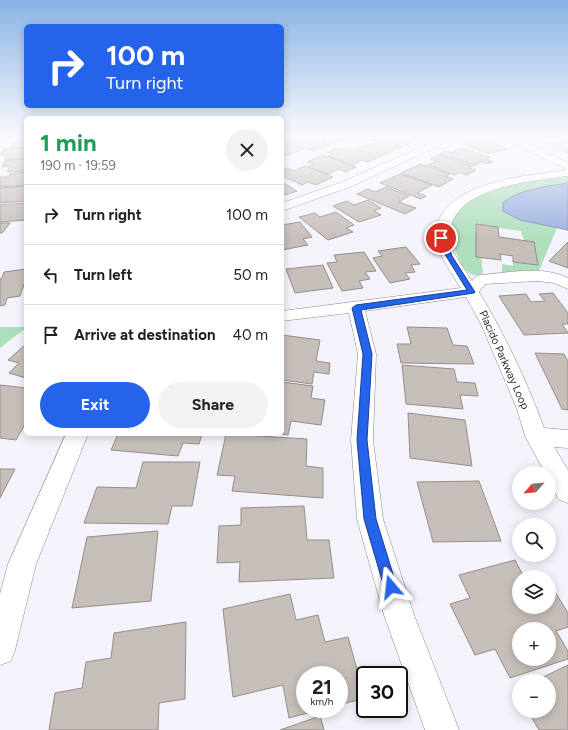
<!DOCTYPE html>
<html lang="en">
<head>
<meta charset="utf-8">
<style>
  body { margin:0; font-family:Figtree,sans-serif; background:#f2f2f2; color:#222; height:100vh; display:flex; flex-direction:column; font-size:15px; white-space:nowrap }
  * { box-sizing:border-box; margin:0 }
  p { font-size:13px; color:#767676 }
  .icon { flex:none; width:22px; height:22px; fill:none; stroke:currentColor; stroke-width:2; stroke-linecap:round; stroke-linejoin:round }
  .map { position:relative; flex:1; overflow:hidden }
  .side { position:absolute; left:24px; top:116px; width:260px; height:320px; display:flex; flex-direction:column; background:#fff; border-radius:6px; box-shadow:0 2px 10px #0003 }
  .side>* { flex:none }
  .banner { position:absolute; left:24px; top:24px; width:260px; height:84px; border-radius:6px; box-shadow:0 2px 10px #0003; background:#2563eb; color:#fff; overflow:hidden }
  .needle { width:26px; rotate:243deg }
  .controls { position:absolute; left:512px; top:466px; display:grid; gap:8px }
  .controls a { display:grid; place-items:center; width:44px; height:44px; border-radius:50%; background:#fff; box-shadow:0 2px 10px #0003; font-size:20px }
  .speed { position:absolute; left:296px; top:666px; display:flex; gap:8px; font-size:20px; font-weight:700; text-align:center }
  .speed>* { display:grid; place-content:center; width:52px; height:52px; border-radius:50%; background:#fff; box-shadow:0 2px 10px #0003; line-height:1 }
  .speed small { font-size:10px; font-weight:400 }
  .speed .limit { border:2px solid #111; border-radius:6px; background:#fff; color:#111 }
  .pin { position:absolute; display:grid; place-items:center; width:34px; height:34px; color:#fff; margin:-17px; border:2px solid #fff; border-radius:50%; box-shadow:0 1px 4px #0007 }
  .me { position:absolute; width:44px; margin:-22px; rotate:343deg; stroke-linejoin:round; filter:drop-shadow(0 0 3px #0008) }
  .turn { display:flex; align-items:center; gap:14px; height:84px; padding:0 16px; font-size:18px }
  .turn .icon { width:52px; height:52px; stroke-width:2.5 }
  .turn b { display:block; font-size:28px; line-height:34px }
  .round { display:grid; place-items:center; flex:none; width:42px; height:42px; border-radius:21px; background:#f2f2f2 }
  .head { display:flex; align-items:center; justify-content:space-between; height:68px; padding:0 16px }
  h1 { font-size:24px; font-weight:700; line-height:30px; color:#1e9e55 }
  .primary-button { display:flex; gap:8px; margin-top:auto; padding:8px 16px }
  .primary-button a { flex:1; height:46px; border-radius:24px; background:#2563eb; color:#fff; font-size:16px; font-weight:700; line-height:46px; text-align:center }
  .primary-button a+a { background:#f2f2f2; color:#222 }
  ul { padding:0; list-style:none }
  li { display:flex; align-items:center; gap:12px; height:60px; padding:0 16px; border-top:1px solid #e0e0e0 }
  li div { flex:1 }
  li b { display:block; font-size:15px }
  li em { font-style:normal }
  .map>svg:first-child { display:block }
  .green { fill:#aedfbc }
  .water { fill:#9bb1df; stroke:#7a89aa }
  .building { fill:#c6beb9; stroke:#958d88; fill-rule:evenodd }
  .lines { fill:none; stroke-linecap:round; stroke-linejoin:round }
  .minor-casing { stroke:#89888f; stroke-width:1 }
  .minor { fill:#fff; fill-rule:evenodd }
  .route { fill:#2563eb; stroke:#184099 }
  .labels { text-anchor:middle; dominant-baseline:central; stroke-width:4; stroke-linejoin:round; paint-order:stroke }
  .street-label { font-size:11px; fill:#2d2d30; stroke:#fff }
</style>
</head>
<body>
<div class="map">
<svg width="568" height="730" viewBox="0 0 568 730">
  <rect width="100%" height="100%" fill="#f4f3fc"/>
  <g class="green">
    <path d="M559,140L568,145V154L541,142Z"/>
    <path d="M568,177V183L541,188L503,211L520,220L557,228L538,273L506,274L502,272V264L513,266V262L538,265L533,242L524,241L521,231L475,225L479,256L481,257L483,273C461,286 448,235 453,222C456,213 465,204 473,199C499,181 537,181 568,177Z"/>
    <path d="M0,327H26V328L0,348Z"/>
  </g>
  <path class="water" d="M568,183V230L520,220L503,211V203C517,189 550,186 568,183Z"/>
  <g class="building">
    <path d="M293,138H319L328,141L323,143L329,145L314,151L286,141Z"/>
    <path d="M322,138H341L345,139L335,143Z"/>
    <path d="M373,138H403L415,141L407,145L400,143L395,145L403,147L398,149L371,140L375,139Z"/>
    <path d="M473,141L487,142L492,141L507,149L488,154L463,143Z"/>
    <path d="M26,142V147L10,148L13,143Z"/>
    <path d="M288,143L304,149L285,156L282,155V145Z"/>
    <path d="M372,143L394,150L379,157L356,149Z"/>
    <path d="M26,148V158L4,160L7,154L0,155L3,149Z"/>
    <path d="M336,148L342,150L347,148L377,158L368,162L362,160L352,165L328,156L333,154L327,152Z"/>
    <path d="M462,148L490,157L486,159L493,162L488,164L481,162L476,165L440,154L445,151L452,153Z"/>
    <path d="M323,155L356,167L346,172L339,169L328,174L308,167L314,164L307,162Z"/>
    <path d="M439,155L473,166L468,168L476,170L467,175L460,172L455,175L428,165L437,161L430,159Z"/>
    <path d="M26,159V171L7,172L10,166L2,167L5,161Z"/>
    <path d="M420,164L450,174L445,176L453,179L439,187L401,173Z"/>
    <path d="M305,166L333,177L316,185L308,182L302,185L282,176L287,173L282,170L287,168L293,171Z"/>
    <path d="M26,172V185L0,187V177H8L10,174Z"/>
    <path d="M400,174L432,185L417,193L426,196L421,199L380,183Z"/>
    <path d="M282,182L297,191L282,196Z"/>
    <path d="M26,186V201L0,203V188Z"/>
    <path d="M386,187L409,196L399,202L416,208L405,214L357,194L368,189L375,192Z"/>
    <path d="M368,200L381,208L374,211L381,215L359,222L333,206L347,201L354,205Z"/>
    <path d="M26,203V220L0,222V205Z"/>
    <path d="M336,212L354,225L346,228L353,232L328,240L299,217L315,213L320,217Z"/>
    <path d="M300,222L312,237L303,239L308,245L282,250V225Z"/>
    <path d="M0,223H10L2,233H0Z"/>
    <path d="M476,224L498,227L499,237L534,242L538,265L513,262V256L500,254L501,260L476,257Z"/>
    <path d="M568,242V268L549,261Z"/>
    <path d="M406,247L420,264L411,265L415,272L405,273L410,279L390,283L373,258L382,256L378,251Z"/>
    <path d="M364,252L376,271L365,272L370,279L359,281L363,288L342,291L327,263L337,262L334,255Z"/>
    <path d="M323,265L333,288L295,293L286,269Z"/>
    <path d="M26,269V279L20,296L7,298L5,305L0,306V279L2,278L4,272Z"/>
    <path d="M553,293L568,313V324H562L568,333L524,335L499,296L526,294L531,302L545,301L539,294Z"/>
    <path d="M407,327L447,328L453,345L467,346L474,364L401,363L397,344H411Z"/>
    <path d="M282,335L320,340L316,361L330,363L329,374L314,372L312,384L282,380Z"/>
    <path d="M26,344V378L9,373L19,363L8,360Z"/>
    <path d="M535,353L564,354L568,361V410L562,409Z"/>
    <path d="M402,365L454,369L457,382L475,383L478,396L460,395L463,409L406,404Z"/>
    <path d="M282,382L313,386L311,398L325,400L321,425L291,421L288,435L282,434Z"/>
    <path d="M0,385L26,388L25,400H26V426H24L16,440L0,438Z"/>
    <path d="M408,413L465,420L472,466L410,458Z"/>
    <path d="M118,434H202L199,444L183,443L178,456L111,450Z"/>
    <path d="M226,434L307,439L306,466L323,468V498L232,491L235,476L217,475Z"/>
    <path d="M143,462H200L192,506H172L168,524L84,523L97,487L136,488Z"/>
    <path d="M0,469H15L0,498Z"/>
    <path d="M479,481L501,541L433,542L417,482Z"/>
    <path d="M304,506L307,540H329L334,578L239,582L240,562L217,563L219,526L241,525V508Z"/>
    <path d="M158,531L151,601L72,608L87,537Z"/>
    <path d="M515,560L524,577H519V607H549V582L568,613V627L556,631L568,651V659L510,678L495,649L475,655L450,604L470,598L459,575ZM519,629H549V659H519Z"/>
    <path d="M290,594L296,620L318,615L325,642L348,637L365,698L339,705V675H305V709H323L289,718L283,685L233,697L223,609Z"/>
    <path d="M186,622L185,699L159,703L158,730H49L55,693L82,688L86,662L111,658L114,633Z"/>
    <path d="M568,665V730H539L532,718L549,711L553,707L549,701V681L537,680Z"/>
    <path d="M320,716L324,730H280Z"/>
  </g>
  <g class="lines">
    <defs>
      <g id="minor">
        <path d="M442,138H455L350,187L282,211V203L342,182Z"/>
        <path d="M503,138H516L568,163V176C534,181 461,186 451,226C450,229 448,235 448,238C449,248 466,272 472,281L475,277L480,275C507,273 542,265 568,278V289L554,283L538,281L485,284L479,292C505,335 527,381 544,428L568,430V448L554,447L568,470V503L559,500L549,481V473H545L525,436L517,409L481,324L466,297L365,311L376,354L373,440L383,519L414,615L459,730H425L384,615L357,519L351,440L358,354L349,313L282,321V311L461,288C455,279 434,247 434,237C439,181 525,176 567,170Z"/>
        <path d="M66,434H88L36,564L15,650L11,661L0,665V594L8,564Z"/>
      </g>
    </defs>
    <use href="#minor" class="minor-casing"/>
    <use href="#minor" class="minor"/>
  </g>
  <linearGradient id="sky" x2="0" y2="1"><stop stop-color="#89b3e4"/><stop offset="0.57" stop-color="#fafafe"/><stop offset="1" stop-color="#fafafe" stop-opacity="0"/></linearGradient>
  <rect width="568" height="240" fill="url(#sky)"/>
  <path class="route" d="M441,236L445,238L452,256L475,292L474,293L361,310L372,354L367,440L376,519L397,587L395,592L391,594L386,592L384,587L364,519L357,440L363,354L352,308L356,305L467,290L446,256L438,238Z"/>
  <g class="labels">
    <g class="street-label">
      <text transform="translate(504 360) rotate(66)">Placido Parkway Loop</text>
    </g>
  </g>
</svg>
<div class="controls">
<a><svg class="needle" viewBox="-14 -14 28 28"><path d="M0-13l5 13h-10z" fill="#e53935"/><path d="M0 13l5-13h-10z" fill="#767676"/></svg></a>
<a><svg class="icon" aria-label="search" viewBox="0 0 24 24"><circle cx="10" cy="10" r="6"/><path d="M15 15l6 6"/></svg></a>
<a><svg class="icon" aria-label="layers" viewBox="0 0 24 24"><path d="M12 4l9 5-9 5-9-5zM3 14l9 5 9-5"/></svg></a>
<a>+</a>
<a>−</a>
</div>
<div class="speed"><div>21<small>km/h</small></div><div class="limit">30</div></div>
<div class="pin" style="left:441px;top:238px;background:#d93025"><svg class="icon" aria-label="arrive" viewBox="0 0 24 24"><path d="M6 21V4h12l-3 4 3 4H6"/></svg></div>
<svg class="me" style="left:391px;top:587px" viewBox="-20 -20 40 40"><path d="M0-17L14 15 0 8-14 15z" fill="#2563eb" stroke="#fff" stroke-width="4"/></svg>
<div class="banner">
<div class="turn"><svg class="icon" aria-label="right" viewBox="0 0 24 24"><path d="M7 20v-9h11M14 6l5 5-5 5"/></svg><div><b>100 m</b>Turn right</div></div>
</div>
<section class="side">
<div class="head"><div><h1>1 min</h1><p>190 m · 19:59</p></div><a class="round"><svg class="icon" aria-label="close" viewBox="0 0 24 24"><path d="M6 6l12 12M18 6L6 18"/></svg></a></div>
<ul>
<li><svg class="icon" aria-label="right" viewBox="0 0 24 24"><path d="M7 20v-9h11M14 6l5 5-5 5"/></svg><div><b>Turn right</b></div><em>100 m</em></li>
<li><svg class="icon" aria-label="left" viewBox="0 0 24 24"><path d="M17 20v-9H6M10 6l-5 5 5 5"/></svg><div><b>Turn left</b></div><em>50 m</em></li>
<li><svg class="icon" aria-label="arrive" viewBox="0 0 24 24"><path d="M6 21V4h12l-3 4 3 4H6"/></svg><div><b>Arrive at destination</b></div><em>40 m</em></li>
</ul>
<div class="primary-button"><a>Exit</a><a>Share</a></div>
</section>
</div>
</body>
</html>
